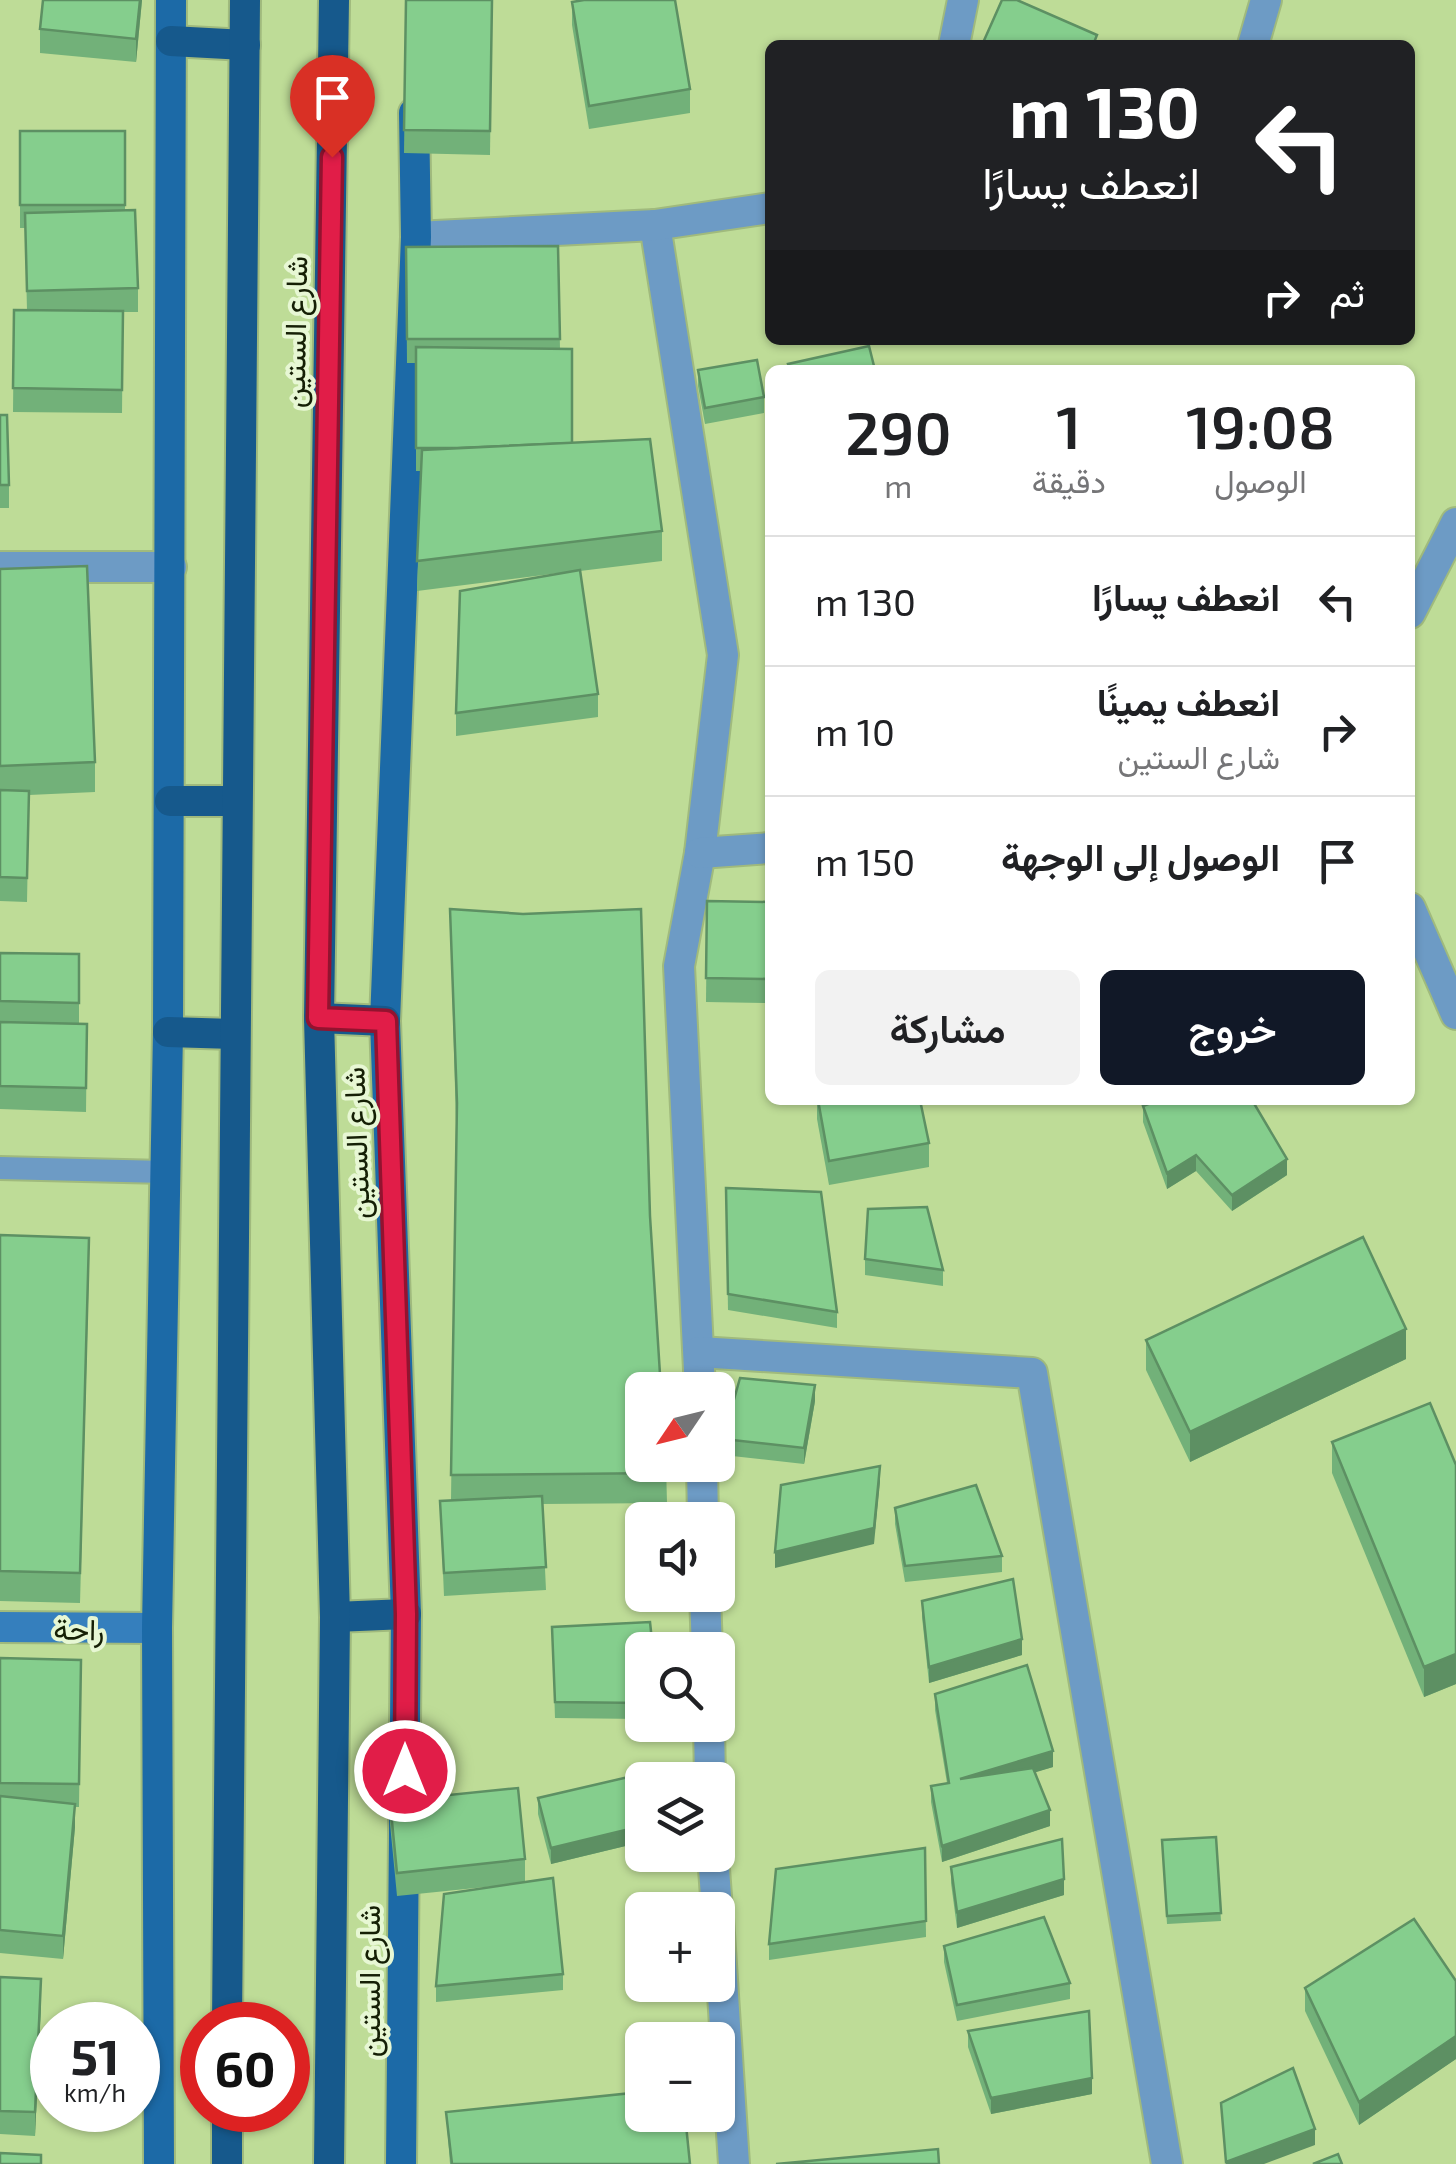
<!DOCTYPE html>
<html lang="ar">
<head>
<meta charset="utf-8">
<style>
  body { margin:0; font-family:"Exo 2",Vazirmatn,sans-serif; background:#f2f2f2; color:#202124; direction:rtl; height:100vh; display:flex; flex-direction:column; font-size:38px; white-space:nowrap }
  * { box-sizing:border-box; margin:0 }
  p { font-size:32px; color:#757577 }
  .icon { flex:none; width:55px; height:55px; fill:none; stroke:currentColor; stroke-width:2; stroke-linecap:round; stroke-linejoin:round }
  .map { position:relative; flex:1; overflow:hidden; direction:ltr }
  .details { position:absolute; left:765px; top:365px; width:650px; height:740px; display:flex; flex-direction:column; background:#fff; border-radius:15px; box-shadow:0 2px 8px #0004; direction:rtl }
  .details>* { flex:none }
  .banner { position:absolute; left:765px; top:40px; width:650px; height:305px; border-radius:15px; box-shadow:0 2px 8px #0004; direction:rtl; background:#202124; color:#fff; overflow:hidden }
  .needle { width:65px; rotate:235deg }
  .buttons { position:absolute; left:625px; top:1372px; display:grid; gap:20px }
  .buttons a { display:grid; place-items:center; width:110px; height:110px; border-radius:15px; background:#fff; box-shadow:0 2px 8px #0004; font-size:50px }
  .speed { position:absolute; left:30px; top:2002px; display:flex; gap:20px; font-size:50px; font-weight:700; text-align:center }
  .speed>* { display:grid; place-content:center; width:130px; height:130px; border-radius:50%; background:#fff; box-shadow:0 2px 8px #0004; line-height:1 }
  .speed small { font-size:25px; font-weight:400 }
  .speed .limit { border:15px solid #d22; background:#fff; color:#111 }
  .pin { position:absolute; display:grid; place-items:center; width:85px; height:85px; color:#fff; margin:-102px -42px; border-radius:50% 50% 50% 0; rotate:-45deg; box-shadow:0 0 10px #0007 }
  .pin .icon { rotate:45deg }
  .me { position:absolute; width:110px; margin:-55px; rotate:0deg; stroke-linejoin:round; filter:drop-shadow(0 0 8px #0008) }
  .turn { display:flex; align-items:center; gap:35px; height:210px; padding:0 50px; font-size:45px }
  .turn .icon { width:130px; height:130px; stroke-width:2.5 }
  .turn b { display:block; font-size:70px; line-height:85px }
  .then { display:flex; align-items:center; height:95px; padding:0 50px; background:#0003; gap:20px; font-size:38px }
  .eta { display:flex; justify-content:space-evenly; align-items:center; height:170px; text-align:center }
  .eta b { font-size:60px; font-weight:600; line-height:70px }
  .cta { display:flex; gap:20px; margin-top:auto; padding:20px 50px }
  .cta a { flex:1; height:115px; border-radius:15px; background:#111827; color:#fff; font-size:40px; font-weight:600; line-height:115px; text-align:center }
  .cta a+a { background:#f2f2f2; color:#202124 }
  ul { padding:0; list-style:none }
  li { display:flex; align-items:center; gap:30px; height:130px; padding:0 50px; border-top:2px solid #e0e0e0 }
  li div { flex:1 }
  li b { display:block; font-size:38px }
  li em { font-style:normal }
  .map>svg:first-child { display:block }
  .lines { fill:none; stroke-linecap:round; stroke-linejoin:round }
  .lane-casing { stroke:#a0ba7d; stroke-width:26 }
  .street-casing { stroke:#a0ba7d; stroke-width:34 }
  .secondary-casing { stroke:#a0ba7d; stroke-width:34 }
  .primary-casing { stroke:#a0ba7d; stroke-width:34 }
  .highway-casing { stroke:#a0ba7d; stroke-width:34 }
  .lane { stroke:#6d9bc5; stroke-width:22 }
  .street { stroke:#6d9bc5; stroke-width:30 }
  .secondary { stroke:#357fbd; stroke-width:30 }
  .primary { stroke:#1c6aa7; stroke-width:30 }
  .highway { stroke:#16598c; stroke-width:30 }
  .wall { fill:#72b179 }
  .shaded-wall { fill:#5d9063 }
  .building { fill:#85ce8d; stroke:#5d9063; stroke-width:2.5 }
  .route-casing { stroke:#92132f; stroke-width:25 }
  .route { stroke:#e11d48; stroke-width:18 }
  .labels { text-anchor:middle; dominant-baseline:central; stroke-width:8; stroke-linejoin:round; paint-order:stroke }
  .street-label { font-size:30px; fill:#151f05; stroke:#e7f7d4 }
</style>
</head>
<body>
<div class="map">
<svg width="1456" height="2164" viewBox="0 0 1456 2164">
  <rect width="100%" height="100%" fill="#bedc97"/>
  <g class="lines">
    <defs>
      <path id="lane" d="M0,1168L165,1172"/>
      <g id="street">
        <path d="M954,45L963,0"/>
        <path d="M1253,45L1266,0"/>
        <path d="M655,225L723,655L700,853L679,966L700,1390"/>
        <path d="M416,237L655,225L770,208"/>
        <path d="M0,567H171"/>
        <path d="M1410,613L1456,523"/>
        <path d="M700,853L770,848"/>
        <path d="M1410,908L1456,1014"/>
        <path d="M699,1352L1032,1373L1167,2164"/>
        <path d="M702,1465L703,1520"/>
        <path d="M705,1595L707,1650"/>
        <path d="M709,1725L710,1780"/>
        <path d="M713,1855L717,1910"/>
        <path d="M718,1918L734,2164"/>
      </g>
      <path id="secondary" d="M0,1627L157,1628"/>
      <g id="primary">
        <path d="M159,2164L157,1628L168,1032L171,0"/>
        <path d="M401,2164L406,1614L385,1021L416,237L414,113"/>
      </g>
      <g id="highway">
        <path d="M171,41L245,45"/>
        <path d="M170,801H237"/>
        <path d="M319,1018L385,1021"/>
        <path d="M168,1032L234,1034"/>
        <path d="M335,1617L406,1614"/>
        <path d="M227,2025L245,0"/>
        <path d="M227,2164V2110"/>
        <path d="M329,2164L335,1617L319,1018L334,0"/>
      </g>
    </defs>
    <use href="#lane" class="lane-casing"/>
    <use href="#street" class="street-casing"/>
    <use href="#secondary" class="secondary-casing"/>
    <use href="#primary" class="primary-casing"/>
    <use href="#highway" class="highway-casing"/>
    <use href="#lane" class="lane"/>
    <use href="#street" class="street"/>
    <use href="#secondary" class="secondary"/>
    <use href="#primary" class="primary"/>
    <use href="#highway" class="highway"/>
  </g>
  <g class="wall">
    <path d="M142,0L136,62L40,53V29Z"/>
    <path d="M406,0H492L490,155L404,153Z"/>
    <path d="M572,2L690,89V113L589,129L572,25Z"/>
    <path d="M20,131H125V210L138,288V312H123L122,413L13,412L14,310H27L25,228H20Z"/>
    <path d="M558,246L560,349L572,443L662,531V561L580,571L598,694V717L456,736V713L559,573L417,591L421,471H416V363H407L406,247Z"/>
    <path d="M698,370L764,397V413L705,424L698,386Z"/>
    <path d="M0,415L9,485V508H0Z"/>
    <path d="M0,569L95,762V792L29,795L27,902L0,901Z"/>
    <path d="M707,901L770,902V1003L706,1002Z"/>
    <path d="M450,909L650,1216L666,1465L667,1503L542,1504L546,1590L444,1596L440,1501L451,1500L456,1124Z"/>
    <path d="M0,953L79,954V1024H87L86,1112L0,1109Z"/>
    <path d="M817,1100H920L929,1143V1167L829,1185L817,1119Z"/>
    <path d="M1143,1106L1287,1175L1232,1211L1196,1171L1167,1189L1143,1122Z"/>
    <path d="M726,1188L837,1312V1328L728,1310Z"/>
    <path d="M0,1235L89,1268L80,1603L0,1601Z"/>
    <path d="M865,1259L943,1270V1286L865,1275Z"/>
    <path d="M1146,1340L1406,1359L1190,1462L1146,1370Z"/>
    <path d="M815,1401L804,1464L723,1455V1439Z"/>
    <path d="M1332,1442L1456,1465V1684L1424,1697L1332,1473Z"/>
    <path d="M895,1508L1002,1556V1572L905,1582L895,1524Z"/>
    <path d="M922,1601L1022,1655L929,1683L922,1617Z"/>
    <path d="M552,1627L642,1650V1719L555,1718Z"/>
    <path d="M0,1658L81,1660L79,1807H75V1827L63,1959L0,1953Z"/>
    <path d="M935,1694L1053,1767L1035,1772L1050,1826L942,1862L931,1802V1786L947,1783L935,1710Z"/>
    <path d="M642,1780V1842L551,1864L538,1814V1798Z"/>
    <path d="M390,1801L525,1859V1882L563,1974V1990L436,2002V1986L514,1884L397,1896L390,1824Z"/>
    <path d="M1216,1837L1221,1921L1167,1924L1162,1840Z"/>
    <path d="M925,1848L926,1937L769,1960V1944Z"/>
    <path d="M951,1867L1064,1895L957,1928L951,1883Z"/>
    <path d="M944,1946L1070,1983V1999L957,2021L944,1962Z"/>
    <path d="M0,1977L41,2003L35,2136L0,2134Z"/>
    <path d="M1456,1981V2059L1359,2125L1305,2011V1988Z"/>
    <path d="M968,2031L1092,2094L991,2114L968,2047Z"/>
    <path d="M446,2112L690,2164H450Z"/>
  </g>
  <g class="shaded-wall">
    <path d="M140,0H142L136,62V39Z"/>
    <path d="M1196,1155V1171L1167,1189V1173Z"/>
    <path d="M1287,1159V1175L1232,1211V1195Z"/>
    <path d="M1406,1329V1359L1190,1462V1432Z"/>
    <path d="M815,1385V1401L804,1464V1448Z"/>
    <path d="M880,1466V1482L874,1544L775,1568V1552Z"/>
    <path d="M1022,1639V1655L929,1683V1667Z"/>
    <path d="M1456,1654V1684L1424,1697V1667Z"/>
    <path d="M1053,1751V1767L960,1795V1779Z"/>
    <path d="M75,1804V1827L63,1959V1936Z"/>
    <path d="M1050,1810V1826L942,1862V1846Z"/>
    <path d="M642,1826V1842L551,1864V1848Z"/>
    <path d="M1064,1879V1895L957,1928V1912Z"/>
    <path d="M41,1979V2003L35,2136V2112Z"/>
    <path d="M1456,2036V2059L1359,2125V2102Z"/>
    <path d="M1092,2078V2094L991,2114V2098Z"/>
    <path d="M1315,2129V2145L1264,2164H1226V2162Z"/>
  </g>
  <g class="building">
    <path d="M43,0H140L136,39L40,29Z"/>
    <path d="M406,0H492L490,131L404,130Z"/>
    <path d="M584,0H675L690,89L589,106L572,2Z"/>
    <path d="M1002,0H1017L1097,35L1093,45H982Z"/>
    <rect x="20" y="131" width="105" height="74"/>
    <path d="M135,210L138,288L27,291L25,213Z"/>
    <path d="M558,246L560,339H407L406,247Z"/>
    <path d="M14,310L123,311L122,390L13,388Z"/>
    <path d="M869,346L875,370H790L788,364Z"/>
    <path d="M416,347L572,349V443L457,448H416Z"/>
    <path d="M757,360L764,397L705,408L698,370Z"/>
    <path d="M0,415H7L9,485H0Z"/>
    <path d="M650,439L662,531L417,561L422,450Z"/>
    <path d="M87,566L95,762L0,766V569Z"/>
    <path d="M580,570L598,694L456,713L460,591Z"/>
    <path d="M0,790L29,791L27,878L0,877Z"/>
    <path d="M707,901L770,902V979L706,978Z"/>
    <path d="M450,909L523,914L641,909L650,1216L661,1390H642V1465H666L667,1473L451,1475L457,1103Z"/>
    <path d="M0,953L79,954V1003L0,1001Z"/>
    <path d="M0,1022L87,1024L86,1088L0,1086Z"/>
    <path d="M818,1100H920L929,1143L829,1161Z"/>
    <path d="M1159,1100H1252L1287,1159L1232,1195L1196,1155L1167,1173L1143,1106Z"/>
    <path d="M726,1188L821,1192L837,1312L728,1294Z"/>
    <path d="M927,1207L943,1270L865,1259L868,1209Z"/>
    <path d="M0,1235L89,1238L80,1573L0,1571Z"/>
    <path d="M1363,1237L1406,1329L1190,1432L1146,1340Z"/>
    <path d="M740,1378L815,1385L804,1448L723,1439Z"/>
    <path d="M1430,1403L1456,1465V1654L1424,1667L1332,1442Z"/>
    <path d="M880,1466L874,1528L775,1552L781,1485Z"/>
    <path d="M976,1485L1002,1556L905,1566L895,1508Z"/>
    <path d="M542,1496L546,1567L444,1573L440,1501Z"/>
    <path d="M1013,1579L1022,1639L929,1667L922,1601Z"/>
    <path d="M650,1622L653,1650H642V1703L555,1702L552,1627Z"/>
    <path d="M0,1658L81,1660L79,1784L0,1783Z"/>
    <path d="M1027,1665L1053,1751L960,1779L1033,1768L1050,1810L942,1846L931,1786L949,1783L935,1694Z"/>
    <path d="M650,1772L652,1780H642V1826L551,1848L538,1798Z"/>
    <path d="M518,1788L525,1859L397,1873L390,1801Z"/>
    <path d="M0,1796L75,1804L63,1936L0,1930Z"/>
    <path d="M1216,1837L1221,1913L1167,1916L1162,1840Z"/>
    <path d="M1062,1839L1064,1879L957,1912L951,1867Z"/>
    <path d="M925,1848L926,1921L769,1944L776,1869Z"/>
    <path d="M553,1878L563,1974L436,1986L444,1894Z"/>
    <path d="M1044,1917L1070,1983L957,2005L944,1946Z"/>
    <path d="M1414,1919L1456,1981V2036L1359,2102L1305,1988Z"/>
    <path d="M0,1977L41,1979L35,2112L0,2111Z"/>
    <path d="M1089,2011L1092,2078L991,2098L968,2031Z"/>
    <path d="M1293,2068L1315,2129L1226,2162L1221,2103Z"/>
    <path d="M642,2092V2115H685L690,2164H452L446,2112Z"/>
    <path d="M938,2149L939,2164H776Z"/>
    <path d="M0,2153L41,2155V2164H0Z"/>
    <path d="M1338,2154L1342,2164H1313Z"/>
  </g>
  <g class="lines">
    <defs>
      <path id="route" d="M332,157L318,1018L386,1021L406,1614L405,1771"/>
    </defs>
    <use href="#route" class="route-casing"/>
    <use href="#route" class="route"/>
  </g>
  <g class="labels">
    <g class="street-label">
      <text transform="translate(294 332) rotate(-89)">شارع الستين</text>
      <text transform="translate(355 1143) rotate(-92)">شارع الستين</text>
      <text transform="translate(79 1628) rotate(1)">راحة</text>
      <text transform="translate(368 1981) rotate(-90)">شارع الستين</text>
    </g>
  </g>
</svg>
<div class="buttons">
<a><svg class="needle" viewBox="-14 -14 28 28"><path d="M0-13l5 13h-10z" fill="#e53935"/><path d="M0 13l5-13h-10z" fill="#757577"/></svg></a>
<a><svg class="icon" aria-label="sound" viewBox="0 0 24 24"><path d="M4 9h4l5-4v14l-5-4H4zM17 9q2 3 0 6"/></svg></a>
<a><svg class="icon" aria-label="search" viewBox="0 0 24 24"><circle cx="10" cy="10" r="6"/><path d="M15 15l6 6"/></svg></a>
<a><svg class="icon" aria-label="layers" viewBox="0 0 24 24"><path d="M12 4l9 5-9 5-9-5zM3 14l9 5 9-5"/></svg></a>
<a>+</a>
<a>−</a>
</div>
<div class="speed"><div>51<small>km/h</small></div><div class="limit">60</div></div>
<div class="pin" style="left:332px;top:157px;background:#d93025"><svg class="icon" aria-label="arrive" viewBox="0 0 24 24"><path d="M6 21V4h12l-3 4 3 4H6"/></svg></div>
<svg class="me" style="left:405px;top:1771px" viewBox="-20 -20 40 40"><circle r="17" fill="#e11d48" stroke="#fff" stroke-width="3"/><path d="M0-11L8 9 0 5-8 9z" fill="#fff"/></svg>
<div class="banner">
<div class="turn"><svg class="icon" aria-label="left" viewBox="0 0 24 24"><path d="M17 20v-9H6M10 6l-5 5 5 5"/></svg><div><b>130 m</b>انعطف يسارًا</div></div>
<div class="then">ثم<svg class="icon" aria-label="right" viewBox="0 0 24 24"><path d="M7 20v-9h11M14 6l5 5-5 5"/></svg></div>
</div>
<section class="details">
<div class="eta">
<div><b>19:08</b><p>الوصول</p></div>
<div><b>1</b><p>دقيقة</p></div>
<div><b>290</b><p>m</p></div>
</div>
<ul>
<li><svg class="icon" aria-label="left" viewBox="0 0 24 24"><path d="M17 20v-9H6M10 6l-5 5 5 5"/></svg><div><b>انعطف يسارًا</b></div><em>130 m</em></li>
<li><svg class="icon" aria-label="right" viewBox="0 0 24 24"><path d="M7 20v-9h11M14 6l5 5-5 5"/></svg><div><b>انعطف يمينًا</b><p>شارع الستين</p></div><em>10 m</em></li>
<li><svg class="icon" aria-label="arrive" viewBox="0 0 24 24"><path d="M6 21V4h12l-3 4 3 4H6"/></svg><div><b>الوصول إلى الوجهة</b></div><em>150 m</em></li>
</ul>
<div class="cta"><a>خروج</a><a>مشاركة</a></div>
</section>
</div>
</body>
</html>
